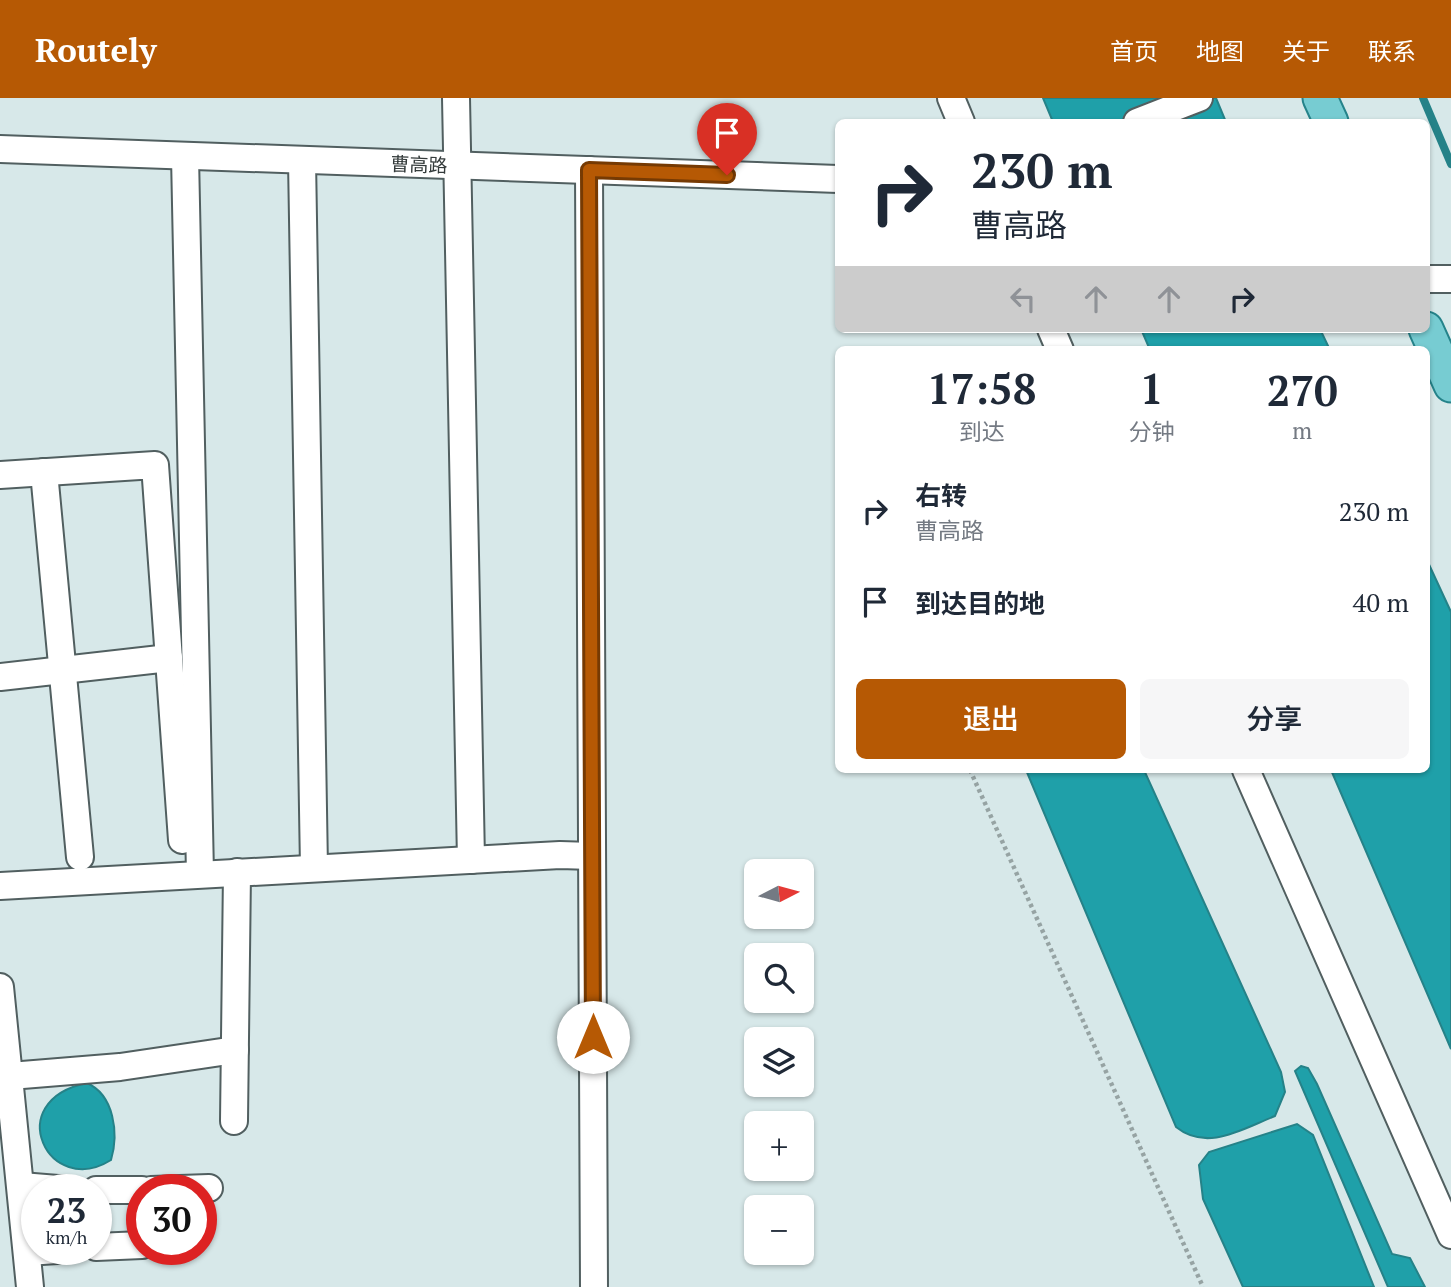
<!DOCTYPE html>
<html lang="zh">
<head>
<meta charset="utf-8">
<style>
  body { margin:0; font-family:"PT Serif","Noto Sans SC",serif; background:#f6f6f7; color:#1f2937; height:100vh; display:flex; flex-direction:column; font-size:26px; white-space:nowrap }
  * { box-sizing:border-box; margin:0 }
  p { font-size:23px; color:#747a83 }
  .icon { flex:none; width:38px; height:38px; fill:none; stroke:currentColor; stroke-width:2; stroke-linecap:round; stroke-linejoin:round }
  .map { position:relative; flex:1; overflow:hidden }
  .panel { position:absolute; left:835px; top:248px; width:595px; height:427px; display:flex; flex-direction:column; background:#fff; border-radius:10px; box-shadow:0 2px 5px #0004 }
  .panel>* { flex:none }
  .banner { position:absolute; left:835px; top:21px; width:595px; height:214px; border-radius:10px; box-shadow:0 2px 5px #0004; background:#fff; color:#1f2937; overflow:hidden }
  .needle { width:46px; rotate:84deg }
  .controls { position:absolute; left:744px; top:761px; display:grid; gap:14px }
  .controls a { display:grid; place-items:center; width:70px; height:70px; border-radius:10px; background:#fff; box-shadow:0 2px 5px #0004; font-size:35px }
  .speed { position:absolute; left:21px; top:1076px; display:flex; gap:14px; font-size:35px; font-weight:700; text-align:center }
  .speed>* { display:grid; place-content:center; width:91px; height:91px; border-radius:50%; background:#fff; box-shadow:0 2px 5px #0004; line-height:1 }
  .speed small { font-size:18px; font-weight:400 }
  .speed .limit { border:10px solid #d22; background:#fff; color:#111 }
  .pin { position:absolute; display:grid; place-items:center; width:60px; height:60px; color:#fff; margin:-72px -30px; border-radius:50% 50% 50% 0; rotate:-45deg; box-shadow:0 0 7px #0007 }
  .pin .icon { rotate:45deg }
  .me { position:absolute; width:77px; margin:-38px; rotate:0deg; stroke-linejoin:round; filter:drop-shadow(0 0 5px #0008) }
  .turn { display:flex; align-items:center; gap:24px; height:147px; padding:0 21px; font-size:32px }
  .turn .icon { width:91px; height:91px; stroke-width:2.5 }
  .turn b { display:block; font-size:49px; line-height:60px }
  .lanes { display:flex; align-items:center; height:66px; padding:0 21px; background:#0003; justify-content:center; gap:35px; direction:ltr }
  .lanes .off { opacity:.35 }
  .eta { display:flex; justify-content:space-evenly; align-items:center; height:119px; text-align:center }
  .eta b { font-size:42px; font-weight:600; line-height:49px }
  .action { display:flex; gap:14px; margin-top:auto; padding:14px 21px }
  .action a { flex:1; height:80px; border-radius:10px; background:#b65904; color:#fff; font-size:28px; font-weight:600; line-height:80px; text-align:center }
  .action a+a { background:#f6f6f7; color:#1f2937 }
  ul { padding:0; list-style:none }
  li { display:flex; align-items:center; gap:21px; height:91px; padding:0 21px }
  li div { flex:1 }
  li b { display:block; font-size:26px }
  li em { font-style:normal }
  header { display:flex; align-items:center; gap:42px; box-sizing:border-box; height:98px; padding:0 35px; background:#b65904; color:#fff }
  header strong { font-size:33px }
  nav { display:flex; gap:38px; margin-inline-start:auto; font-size:24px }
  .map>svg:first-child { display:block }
  .water { fill:#1fa0a9; stroke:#258288; stroke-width:2 }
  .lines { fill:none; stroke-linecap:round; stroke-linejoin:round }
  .stream { stroke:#258288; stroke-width:8 }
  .minor-casing { stroke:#515f60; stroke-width:30 }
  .major-casing { stroke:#25838a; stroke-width:37 }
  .path { stroke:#96a3a3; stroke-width:4.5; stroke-dasharray:3.5 3.5; stroke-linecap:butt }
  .minor { stroke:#fff; stroke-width:26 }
  .major { stroke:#77ccd2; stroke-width:33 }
  .route-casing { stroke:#763a03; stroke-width:18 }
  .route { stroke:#b65904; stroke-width:12 }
  .labels { text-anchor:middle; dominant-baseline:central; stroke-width:6; stroke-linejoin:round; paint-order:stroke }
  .street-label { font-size:19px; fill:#343b3b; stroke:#fff }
</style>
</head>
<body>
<header>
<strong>Routely</strong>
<nav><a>首页</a><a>地图</a><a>关于</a><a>联系</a></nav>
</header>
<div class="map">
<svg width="1451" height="1189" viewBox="0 0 1451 1189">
  <rect width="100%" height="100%" fill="#d7e8e9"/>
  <g class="water">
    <path d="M1043,0H1216L1226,24H1053Z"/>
    <path d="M1141,231H1320L1330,252H1150Z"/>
    <path d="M1426,460L1451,514V951L1331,672H1426Z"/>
    <path d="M1026,672H1144L1281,974L1285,994L1275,1018C1242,1031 1207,1054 1176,1029Z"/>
    <path d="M1301,968L1308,970L1317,986L1392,1156L1410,1160L1425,1189H1388L1295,973Z"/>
    <path d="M87,985C114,997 119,1035 111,1062C49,1101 0,1003 87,985Z"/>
    <path d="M1297,1026L1313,1037L1374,1189H1243L1203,1101L1199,1067L1209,1054Z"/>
  </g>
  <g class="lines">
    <path class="stream" d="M1423,0L1451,66"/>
    <defs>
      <g id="minor">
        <path d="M456,0L471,762"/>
        <path d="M951,0L961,24"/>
        <path d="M1137,24L1199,0"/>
        <path d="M0,51L838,81"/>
        <path d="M185,58L200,776"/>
        <path d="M302,62L314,770"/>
        <path d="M589,72L594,1189"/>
        <path d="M1426,181H1451"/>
        <path d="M1051,231L1060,252"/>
        <path d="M44,374L80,759"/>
        <path d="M0,377L155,367L182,742"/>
        <path d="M0,579L169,560"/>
        <path d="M1246,672L1451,1137"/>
        <path d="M0,788L560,757L592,758"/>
        <path d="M0,889L30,1189"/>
        <path d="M10,978L120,969L235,952"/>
        <path d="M234,1023L237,774"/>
        <path d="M21,1088L70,1092"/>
        <path d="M96,1092H142"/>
        <path d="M151,1092L209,1090"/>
        <path d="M96,1149L142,1147"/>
        <path d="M27,1154L57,1152"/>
      </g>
      <g id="major">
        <path d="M1320,0L1331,24"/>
        <path d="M1426,231L1451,287"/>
      </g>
    </defs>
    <use href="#minor" class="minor-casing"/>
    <use href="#major" class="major-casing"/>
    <path class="path" d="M970,672L1203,1189"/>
    <use href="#minor" class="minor"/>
    <use href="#major" class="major"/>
  </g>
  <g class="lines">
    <defs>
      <path id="route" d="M593,939L589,72L727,77"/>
    </defs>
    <use href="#route" class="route-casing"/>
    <use href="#route" class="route"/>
  </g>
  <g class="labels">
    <g class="street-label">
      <text transform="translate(419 66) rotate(2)">曹高路</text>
    </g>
  </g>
</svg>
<div class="controls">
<a><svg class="needle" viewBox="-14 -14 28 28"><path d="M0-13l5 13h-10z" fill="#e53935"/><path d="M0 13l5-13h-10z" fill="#747a83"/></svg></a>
<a><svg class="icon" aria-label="search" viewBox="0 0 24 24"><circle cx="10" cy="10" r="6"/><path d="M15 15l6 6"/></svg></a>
<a><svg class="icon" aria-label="layers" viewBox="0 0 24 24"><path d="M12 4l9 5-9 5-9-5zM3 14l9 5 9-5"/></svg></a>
<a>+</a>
<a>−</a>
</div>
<div class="speed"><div>23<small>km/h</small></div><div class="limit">30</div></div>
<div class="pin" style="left:727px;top:77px;background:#d93025"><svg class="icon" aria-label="arrive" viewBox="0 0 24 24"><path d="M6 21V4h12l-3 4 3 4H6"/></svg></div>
<svg class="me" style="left:593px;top:939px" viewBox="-20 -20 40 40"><circle r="19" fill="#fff"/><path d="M0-13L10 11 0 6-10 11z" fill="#b65904"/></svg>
<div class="banner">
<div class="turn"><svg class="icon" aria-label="right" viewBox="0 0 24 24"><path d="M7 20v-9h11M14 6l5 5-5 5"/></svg><div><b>230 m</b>曹高路</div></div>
<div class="lanes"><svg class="icon off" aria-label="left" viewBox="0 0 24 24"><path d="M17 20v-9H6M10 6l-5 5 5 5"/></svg><svg class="icon off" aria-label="ahead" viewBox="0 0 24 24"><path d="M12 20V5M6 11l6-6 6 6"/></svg><svg class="icon off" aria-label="ahead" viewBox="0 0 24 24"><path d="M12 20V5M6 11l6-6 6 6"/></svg><svg class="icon" aria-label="right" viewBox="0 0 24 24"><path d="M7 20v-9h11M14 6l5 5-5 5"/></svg></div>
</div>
<section class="panel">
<div class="eta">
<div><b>17:58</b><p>到达</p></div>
<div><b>1</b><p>分钟</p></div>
<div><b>270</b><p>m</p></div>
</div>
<ul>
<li><svg class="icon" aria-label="right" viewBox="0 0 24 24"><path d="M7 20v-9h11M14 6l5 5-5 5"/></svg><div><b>右转</b><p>曹高路</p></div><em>230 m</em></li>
<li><svg class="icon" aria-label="arrive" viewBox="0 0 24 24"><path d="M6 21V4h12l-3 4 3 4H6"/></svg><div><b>到达目的地</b></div><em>40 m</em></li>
</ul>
<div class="action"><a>退出</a><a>分享</a></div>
</section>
</div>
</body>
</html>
